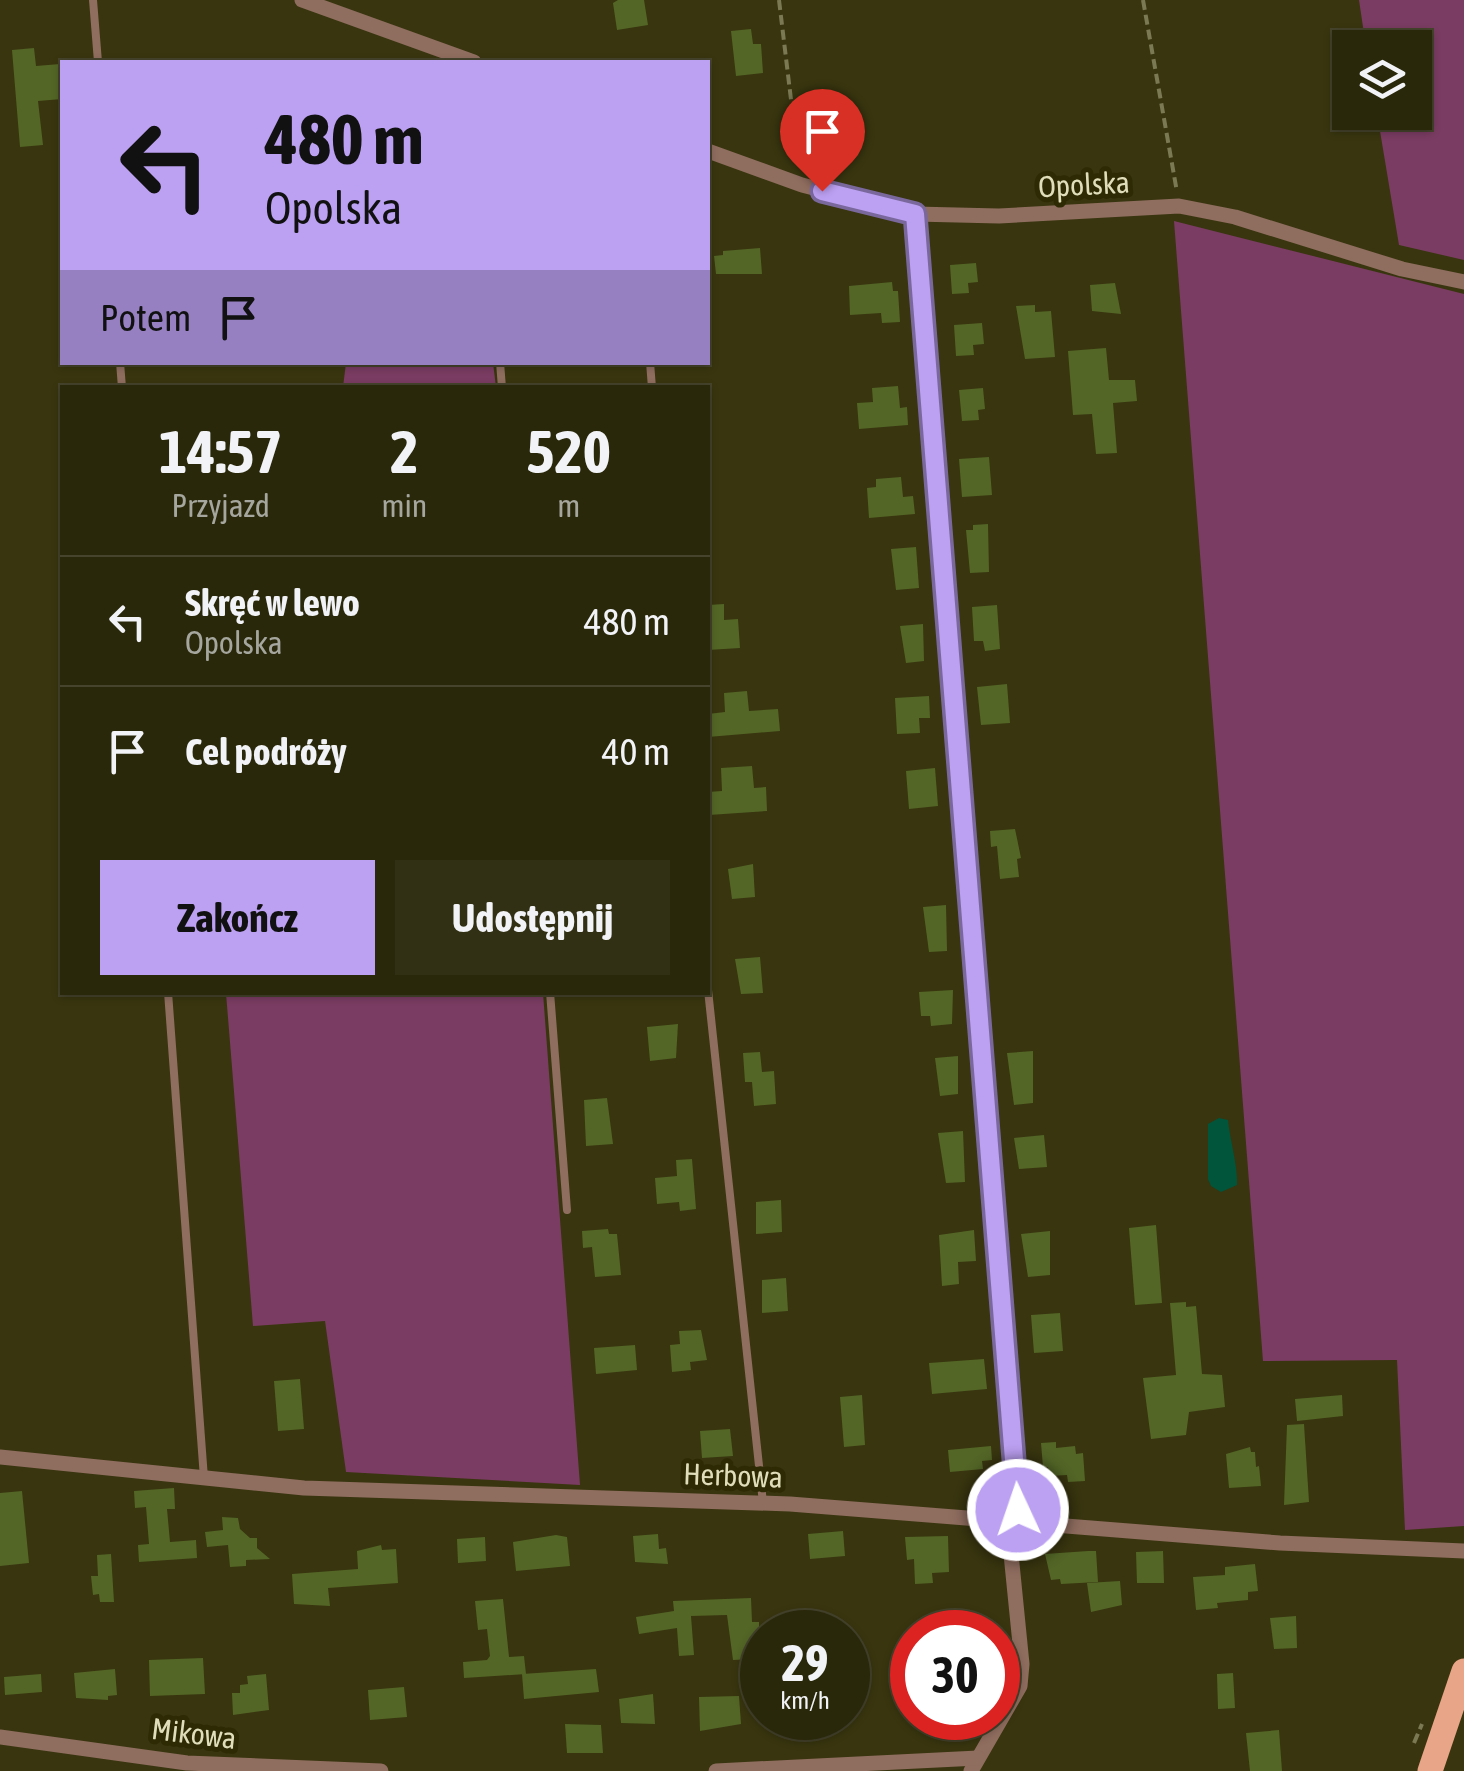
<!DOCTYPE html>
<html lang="pl">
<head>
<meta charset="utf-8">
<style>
  body { margin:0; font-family:"Asap Condensed",sans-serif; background:#323014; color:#f1f3f6; height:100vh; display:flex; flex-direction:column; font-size:38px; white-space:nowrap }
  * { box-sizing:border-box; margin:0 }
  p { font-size:32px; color:#a5a69d }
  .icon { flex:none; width:55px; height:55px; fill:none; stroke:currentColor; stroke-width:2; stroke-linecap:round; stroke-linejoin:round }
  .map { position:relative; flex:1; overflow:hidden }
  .details { position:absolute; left:60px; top:385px; width:650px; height:610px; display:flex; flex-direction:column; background:#2a280b; border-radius:0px; box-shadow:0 2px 8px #0004,0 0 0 2px #46442c }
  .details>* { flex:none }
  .guide { position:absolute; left:60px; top:60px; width:650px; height:305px; border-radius:0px; box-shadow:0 2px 8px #0004,0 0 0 2px #46442c; background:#bca0f2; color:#111; overflow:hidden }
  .fabs { position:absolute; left:1332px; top:30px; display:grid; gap:20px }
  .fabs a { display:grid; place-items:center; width:100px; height:100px; border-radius:0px; background:#2a280b; box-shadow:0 2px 8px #0004,0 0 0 2px #46442c; font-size:50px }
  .speed { position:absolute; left:740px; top:1610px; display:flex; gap:20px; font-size:50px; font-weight:700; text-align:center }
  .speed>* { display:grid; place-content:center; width:130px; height:130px; border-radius:50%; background:#2a280b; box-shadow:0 2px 8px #0004,0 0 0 2px #46442c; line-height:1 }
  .speed small { font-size:25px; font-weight:400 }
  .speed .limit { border:15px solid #d22; background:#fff; color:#111 }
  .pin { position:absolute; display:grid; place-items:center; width:85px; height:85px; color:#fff; margin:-102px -42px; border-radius:50% 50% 50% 0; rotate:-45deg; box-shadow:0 0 10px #0007 }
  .pin .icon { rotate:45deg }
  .me { position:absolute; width:110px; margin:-55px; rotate:357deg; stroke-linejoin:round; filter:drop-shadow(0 0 8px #0008) }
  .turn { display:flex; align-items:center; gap:35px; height:210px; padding:0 40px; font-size:45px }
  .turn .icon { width:130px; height:130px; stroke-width:2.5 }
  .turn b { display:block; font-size:70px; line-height:85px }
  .then { display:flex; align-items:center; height:95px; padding:0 40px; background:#0003; gap:20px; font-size:38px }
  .eta { display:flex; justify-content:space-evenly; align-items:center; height:170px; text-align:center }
  .eta b { font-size:60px; font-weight:700; line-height:70px }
  .cta { display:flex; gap:20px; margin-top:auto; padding:20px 40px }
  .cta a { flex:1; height:115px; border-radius:0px; background:#bca0f2; color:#111; font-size:40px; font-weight:700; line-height:115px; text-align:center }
  .cta a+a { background:#323014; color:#f1f3f6 }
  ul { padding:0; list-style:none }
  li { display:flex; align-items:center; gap:30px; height:130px; padding:0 40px; border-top:2px solid #46442c }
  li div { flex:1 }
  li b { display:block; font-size:38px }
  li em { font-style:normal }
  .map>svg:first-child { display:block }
  .green { fill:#7a3c62 }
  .water { fill:#00553b }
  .building { fill:#536626 }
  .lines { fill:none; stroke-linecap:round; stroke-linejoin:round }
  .path { stroke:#7b7854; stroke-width:4; stroke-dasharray:10 5; stroke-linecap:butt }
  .service { stroke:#8f6d5f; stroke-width:8 }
  .minor { stroke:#8f6d5f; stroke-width:15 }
  .primary { stroke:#e9a588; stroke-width:25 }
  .route-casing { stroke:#7a689d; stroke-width:25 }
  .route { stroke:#bca0f2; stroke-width:18 }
  .labels { text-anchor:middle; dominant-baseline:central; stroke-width:10; stroke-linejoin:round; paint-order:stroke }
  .street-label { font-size:30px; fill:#dfddba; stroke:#2e2b04 }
</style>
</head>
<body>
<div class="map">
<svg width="1464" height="1771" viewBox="0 0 1464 1771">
  <rect width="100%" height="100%" fill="#38350f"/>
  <g class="green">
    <path d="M1359,0H1464V260L1399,245L1377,113L1415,112V48L1366,47Z"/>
    <path d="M1174,221L1464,294V1526L1405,1530L1397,1360L1263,1361Z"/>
    <path d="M346,363H493L496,387H343Z"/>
    <path d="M226,993H543L580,1485L346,1472L325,1321L253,1326Z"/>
  </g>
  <path class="water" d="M1219,1118L1228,1120C1230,1141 1238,1166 1237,1185L1221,1192L1211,1186L1208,1179V1124Z"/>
  <g class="building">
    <path d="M618,0H644L648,25L617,30L613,3Z"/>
    <path d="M751,29L753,44H761L763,73L736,76L731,31Z"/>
    <path d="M34,48L36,66L60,64L62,99L38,101L43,145L20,147L12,50Z"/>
    <path d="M760,248L762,274H716L714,256L723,255V251Z"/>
    <path d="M976,263L978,282L968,283L969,293L952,294L950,265Z"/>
    <path d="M892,282L893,291H898L900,322L882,323L881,313L850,315L849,286Z"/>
    <path d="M1115,283L1121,314L1092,311L1090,285Z"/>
    <path d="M1035,305V312L1051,311L1055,357L1025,359L1016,306Z"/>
    <path d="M982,323L984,344L973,345L974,355L956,356L954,325Z"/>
    <path d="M1106,348L1109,380H1135L1137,401L1113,403L1117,453L1096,454L1092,414L1073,415L1068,351Z"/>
    <path d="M898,386L900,408L907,407L908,425L859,429L857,403L873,402L872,388Z"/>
    <path d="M983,388L985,409L978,410L979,420L962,421L959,390Z"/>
    <path d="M989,457L992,495L962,497L959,459Z"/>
    <path d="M901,477L903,497L913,496L915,514L869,518L867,488L876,487V479Z"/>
    <path d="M988,524L989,572L970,573L966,530H973V525Z"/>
    <path d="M916,547L919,588L896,590L891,549Z"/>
    <path d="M724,604V620L738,619L740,648L708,650V605Z"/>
    <path d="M997,605L1000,649L985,651L983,641H974L972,607Z"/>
    <path d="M923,624L924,661L906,663L900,626Z"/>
    <path d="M1007,684L1010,723L981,725L977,687Z"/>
    <path d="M747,691L749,711L778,709L780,731L708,737V714L725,712L724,693Z"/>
    <path d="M929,696L930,718H919L920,733L897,734L895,698Z"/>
    <path d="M752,766L754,788L766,787L767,811L709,815L708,792L722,791L721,768Z"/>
    <path d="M935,768L938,806L909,809L906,771Z"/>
    <path d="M1015,829L1021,858L1017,859L1019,877L1000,879L997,846L991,847L990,831Z"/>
    <path d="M753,864L755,897L732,899L728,869Z"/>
    <path d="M946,905L947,951L929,952L923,907Z"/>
    <path d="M760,957L763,993L741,994L735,959Z"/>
    <path d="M953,990L952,1024L931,1026L930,1016H921L919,992Z"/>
    <path d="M678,1024L676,1058L650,1061L647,1027Z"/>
    <path d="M1033,1051V1103L1014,1105L1007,1053Z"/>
    <path d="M760,1052L762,1072L774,1071L776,1104L754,1106L752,1082H745L743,1053Z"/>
    <path d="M958,1056V1094L940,1096L935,1058Z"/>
    <path d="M607,1098L613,1144L586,1146L584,1100Z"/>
    <path d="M963,1131L965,1182L946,1183L938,1133Z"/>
    <path d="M1044,1135L1047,1167L1019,1169L1014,1138Z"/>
    <path d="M692,1159L696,1209L680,1211L679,1202L657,1204L655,1178L677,1176L676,1160Z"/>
    <path d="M781,1200L782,1232L756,1234V1202Z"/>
    <path d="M1156,1225L1162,1303L1135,1305L1129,1228Z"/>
    <path d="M608,1229L609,1234H617L621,1275L595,1277L592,1247L583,1248L582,1231Z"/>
    <path d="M974,1230L976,1261L958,1262L959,1284L942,1286L939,1235Z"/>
    <path d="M1050,1231V1275L1028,1277L1021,1234Z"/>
    <path d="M786,1278L788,1311L762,1313V1280Z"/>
    <path d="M1186,1302V1307L1196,1306L1202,1374L1222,1375L1225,1407L1189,1412L1186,1435L1151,1439L1143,1378L1176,1375L1170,1303Z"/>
    <path d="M1060,1313L1063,1351L1034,1353L1031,1315Z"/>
    <path d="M701,1330L707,1360L690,1362L691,1370L672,1372L670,1345L680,1344L679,1331Z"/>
    <path d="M635,1345L637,1370L596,1374L594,1348Z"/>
    <path d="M984,1359L987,1389L932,1394L929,1363Z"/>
    <path d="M300,1379L304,1429L278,1431L274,1381Z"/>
    <path d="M862,1395L865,1445L844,1447L840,1397Z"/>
    <path d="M1342,1395L1343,1416L1297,1421L1295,1399Z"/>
    <path d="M1304,1424L1309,1502L1284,1505L1287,1425Z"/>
    <path d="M730,1429L733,1456L702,1458L700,1431Z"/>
    <path d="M1056,1442V1448L1075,1446L1076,1454L1083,1453L1085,1481L1068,1482L1067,1475L1049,1476L1048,1467H1043L1041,1443Z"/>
    <path d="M991,1446L992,1460L982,1461L983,1469L950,1472L948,1450Z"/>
    <path d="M1250,1447L1251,1452H1255L1256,1467L1259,1466L1261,1486L1229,1488L1226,1454Z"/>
    <path d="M174,1488L175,1509H167L170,1542L196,1540L197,1558L139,1562L138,1545L149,1544L146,1507L135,1508L134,1491Z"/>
    <path d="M22,1491L29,1563L0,1566V1493Z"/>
    <path d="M222,1517L238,1518L240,1529L250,1538H257V1548L270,1559L246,1560V1566L230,1567L228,1545L207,1547L205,1532L223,1530Z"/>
    <path d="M843,1531L845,1556L810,1559L808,1534Z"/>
    <path d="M658,1534L659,1549L666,1548L668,1564L635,1562L633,1536Z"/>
    <path d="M556,1535L567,1537L570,1566L516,1571L513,1542Z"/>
    <path d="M948,1536L949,1572L932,1573L933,1583L915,1584L914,1559L907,1560L905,1537Z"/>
    <path d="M485,1537L486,1561L458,1563L457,1539Z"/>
    <path d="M381,1545L382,1550L396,1549L398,1583L328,1588L330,1606L294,1604L292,1574L358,1569L357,1551Z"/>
    <path d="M1088,1551H1096L1098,1582L1061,1584L1060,1579L1051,1580L1045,1554Z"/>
    <path d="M1163,1551L1164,1583H1137L1136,1552Z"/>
    <path d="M111,1554L114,1602H100L99,1594L93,1595L91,1576H98L97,1555Z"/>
    <path d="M1255,1564L1258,1591L1248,1592V1600L1217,1603L1218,1608L1196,1610L1193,1577L1225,1575V1567Z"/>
    <path d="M1120,1581L1122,1605L1091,1612L1087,1583Z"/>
    <path d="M751,1598L752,1622H759V1637L752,1638L753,1659L733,1660L727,1615L691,1616L694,1655L679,1656L677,1628L639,1634L636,1617L674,1611L673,1601Z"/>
    <path d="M503,1599L509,1657L524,1656L526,1674L464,1678L463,1662L487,1660L490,1656L487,1629L478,1630L475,1601Z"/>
    <path d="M1296,1616L1297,1648L1274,1649L1270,1618Z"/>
    <path d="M203,1658L205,1694L150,1696L149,1660Z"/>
    <path d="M115,1669L117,1695L108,1696V1700L76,1698L74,1673Z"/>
    <path d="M596,1669L599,1692L524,1699L522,1674Z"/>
    <path d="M1233,1673L1235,1708L1218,1709L1217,1674Z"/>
    <path d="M41,1674L42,1692L5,1695L4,1677Z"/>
    <path d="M266,1674L269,1710L233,1715L232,1693H240V1685L248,1684L247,1676Z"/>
    <path d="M404,1687L407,1717L370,1720L368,1690Z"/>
    <path d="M653,1694L655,1724L621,1723L619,1699Z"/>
    <path d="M739,1696L741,1724L700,1731L699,1697Z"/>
    <path d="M565,1724L601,1725L603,1753H567Z"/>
    <path d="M1279,1730L1282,1771H1250L1246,1733Z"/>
  </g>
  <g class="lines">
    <g class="path">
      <path d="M779,0L799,166"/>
      <path d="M1143,0L1177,192"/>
      <path d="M1414,1743L1422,1724"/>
    </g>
    <g class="service">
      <path d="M93,0L98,62"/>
      <path d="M120,362L122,388"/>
      <path d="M500,362L502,388"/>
      <path d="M650,362L652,388"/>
      <path d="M708,990L763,1503"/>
      <path d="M168,992L204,1478"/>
      <path d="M550,992L567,1210"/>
    </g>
    <g class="minor">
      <path d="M302,0L474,62"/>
      <path d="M708,151L802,185L915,214L999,216L1179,206L1235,217L1402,269L1464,282"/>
      <path d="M915,214L1018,1498L1010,1544L1022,1664L1020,1686L971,1771"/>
      <path d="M0,1457L304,1488L790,1504L1280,1543L1464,1551"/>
      <path d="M0,1737L187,1763L381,1771"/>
      <path d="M716,1771L978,1758"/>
    </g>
    <path class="primary" d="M1430,1771L1464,1671"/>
  </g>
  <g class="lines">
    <defs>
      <path id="route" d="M822,191L915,214L1018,1510"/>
    </defs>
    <use href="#route" class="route-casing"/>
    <use href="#route" class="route"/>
  </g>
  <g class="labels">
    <g class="street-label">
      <text transform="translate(1084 184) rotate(-3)">Opolska</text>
      <text transform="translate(733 1475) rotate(2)">Herbowa</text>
      <text transform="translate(194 1733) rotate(7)">Mikowa</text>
    </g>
  </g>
</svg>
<div class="fabs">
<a><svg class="icon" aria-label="layers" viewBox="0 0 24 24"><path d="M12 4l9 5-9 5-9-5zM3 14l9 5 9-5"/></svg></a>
</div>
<div class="speed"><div>29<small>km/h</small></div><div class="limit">30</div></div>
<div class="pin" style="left:822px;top:191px;background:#d93025"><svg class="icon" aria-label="arrive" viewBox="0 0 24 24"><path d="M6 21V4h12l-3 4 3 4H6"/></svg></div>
<svg class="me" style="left:1018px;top:1510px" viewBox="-20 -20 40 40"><circle r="17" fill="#bca0f2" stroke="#fff" stroke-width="3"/><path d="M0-11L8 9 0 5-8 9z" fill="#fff"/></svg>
<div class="guide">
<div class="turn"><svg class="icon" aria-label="left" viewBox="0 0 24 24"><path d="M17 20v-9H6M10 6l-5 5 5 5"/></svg><div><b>480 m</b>Opolska</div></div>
<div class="then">Potem<svg class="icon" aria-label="arrive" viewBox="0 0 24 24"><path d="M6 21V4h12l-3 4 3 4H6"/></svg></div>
</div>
<section class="details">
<div class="eta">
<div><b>14:57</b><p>Przyjazd</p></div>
<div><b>2</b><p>min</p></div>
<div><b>520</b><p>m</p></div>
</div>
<ul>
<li><svg class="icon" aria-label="left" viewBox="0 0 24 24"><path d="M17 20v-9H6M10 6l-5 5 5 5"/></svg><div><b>Skręć w lewo</b><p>Opolska</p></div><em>480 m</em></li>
<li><svg class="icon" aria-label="arrive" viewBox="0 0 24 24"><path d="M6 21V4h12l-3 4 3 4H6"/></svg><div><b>Cel podróży</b></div><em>40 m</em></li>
</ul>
<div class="cta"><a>Zakończ</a><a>Udostępnij</a></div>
</section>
</div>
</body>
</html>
